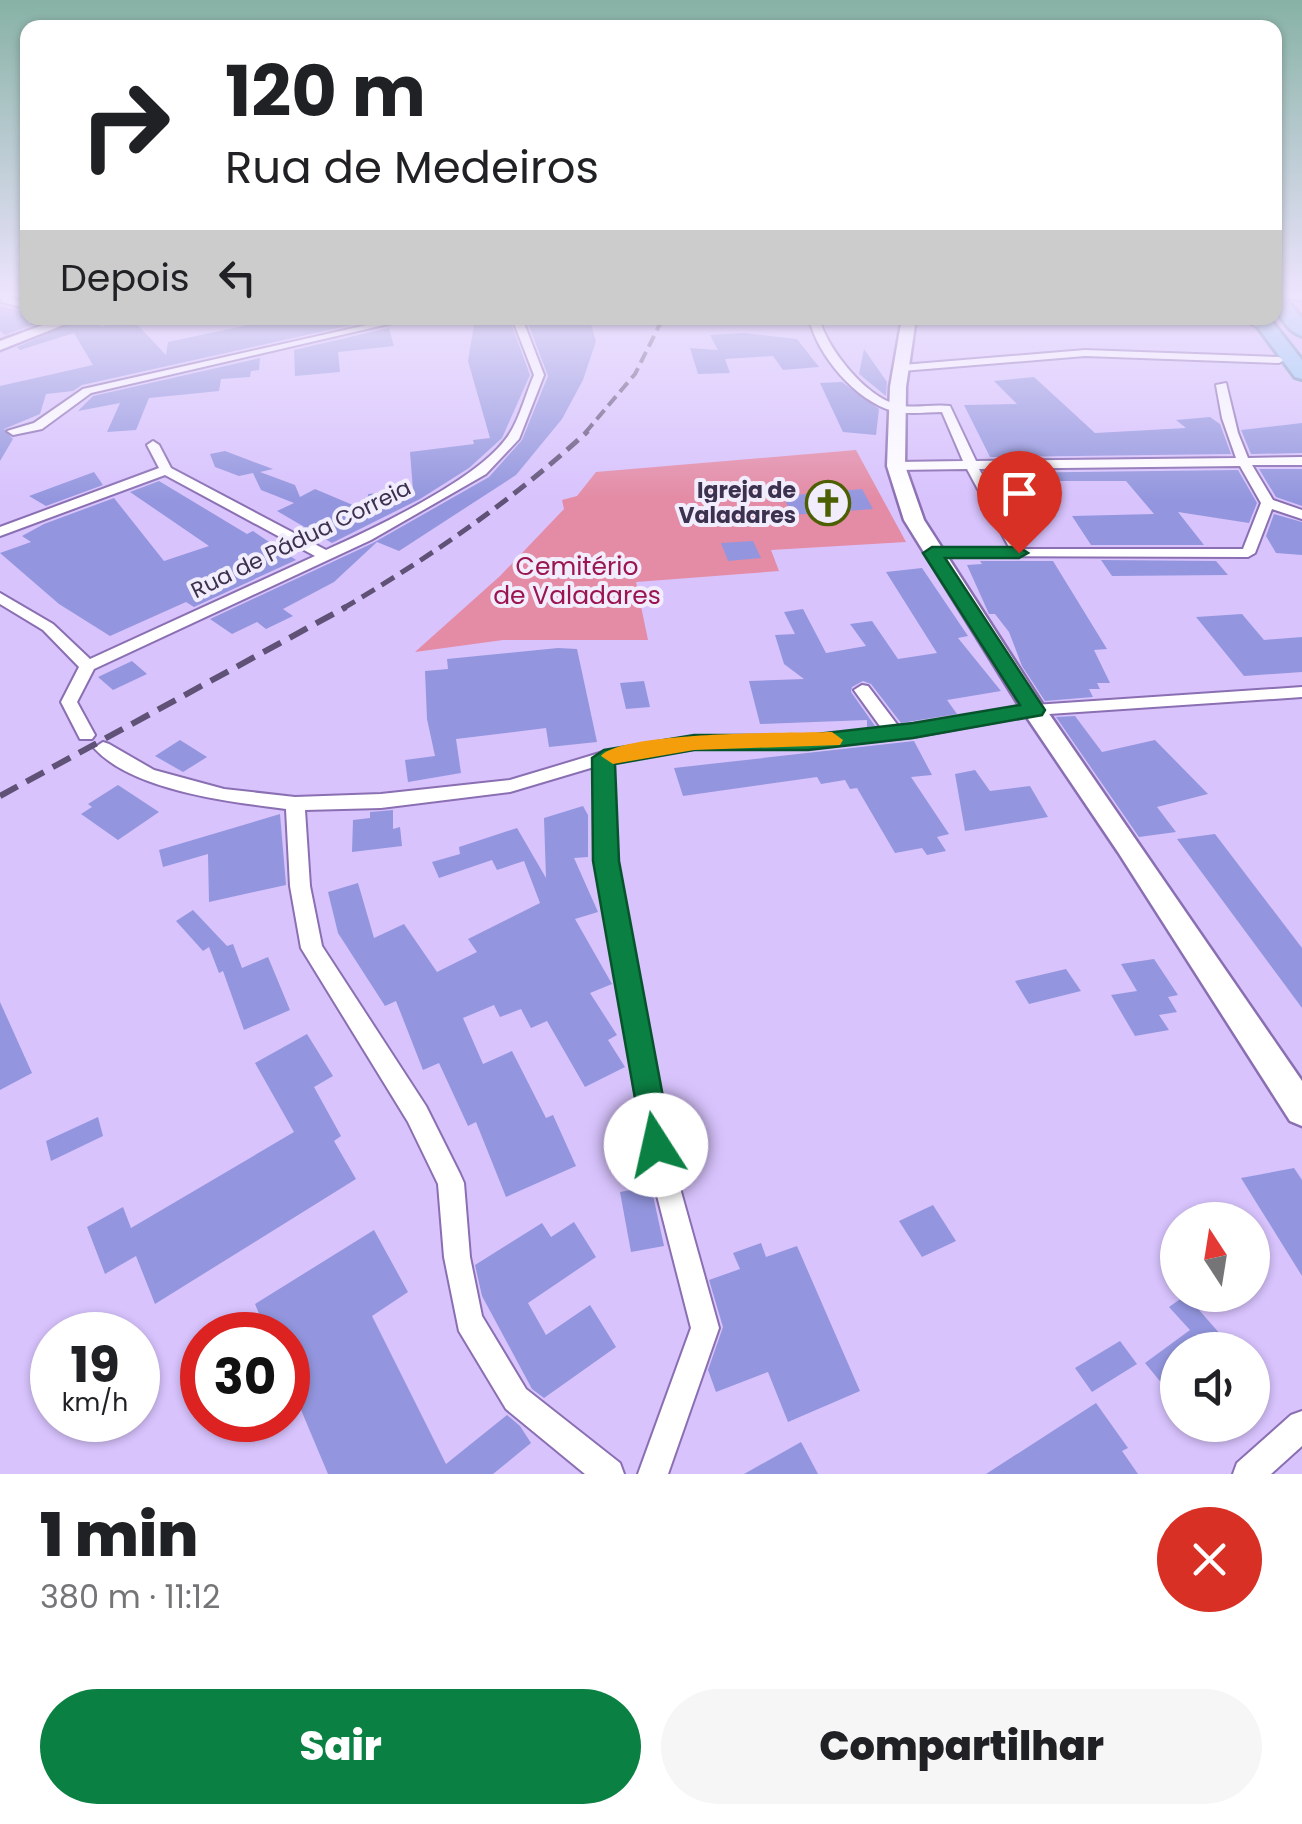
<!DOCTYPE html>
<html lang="pt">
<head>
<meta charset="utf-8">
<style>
  body { margin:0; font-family:Poppins,sans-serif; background:#f6f6f6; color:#202124; height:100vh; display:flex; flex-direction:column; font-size:38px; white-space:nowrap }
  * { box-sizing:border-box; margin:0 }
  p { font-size:32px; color:#757577 }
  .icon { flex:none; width:55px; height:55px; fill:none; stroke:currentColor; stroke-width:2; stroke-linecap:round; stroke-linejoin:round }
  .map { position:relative; height:1474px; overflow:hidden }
  .drawer { display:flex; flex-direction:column; background:#fff; flex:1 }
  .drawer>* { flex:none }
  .banner { position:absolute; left:20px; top:20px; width:1262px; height:305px; border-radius:20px; box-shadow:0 2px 8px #0004; background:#fff; color:#202124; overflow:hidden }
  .needle { width:65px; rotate:348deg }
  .controls { position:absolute; left:1160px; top:1202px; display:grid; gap:20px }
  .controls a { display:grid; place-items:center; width:110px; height:110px; border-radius:50%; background:#fff; box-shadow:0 2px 8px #0004; font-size:50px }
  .speed { position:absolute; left:30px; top:1312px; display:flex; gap:20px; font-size:50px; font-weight:700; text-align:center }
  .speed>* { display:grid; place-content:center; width:130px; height:130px; border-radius:50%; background:#fff; box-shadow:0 2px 8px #0004; line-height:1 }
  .speed small { font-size:25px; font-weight:400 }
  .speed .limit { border:15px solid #d22; background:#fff; color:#111 }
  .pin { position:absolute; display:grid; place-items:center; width:85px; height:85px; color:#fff; margin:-102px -42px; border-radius:50% 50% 50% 0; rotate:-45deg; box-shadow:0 0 10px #0007 }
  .pin .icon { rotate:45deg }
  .me { position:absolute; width:110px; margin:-55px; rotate:350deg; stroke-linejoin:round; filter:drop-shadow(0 0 8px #0008) }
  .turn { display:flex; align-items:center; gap:35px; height:210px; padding:0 40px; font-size:45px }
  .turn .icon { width:130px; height:130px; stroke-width:2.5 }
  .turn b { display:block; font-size:70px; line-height:85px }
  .then { display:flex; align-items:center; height:95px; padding:0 40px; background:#0003; gap:20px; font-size:38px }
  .round { display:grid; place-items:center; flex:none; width:105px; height:105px; border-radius:52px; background:#f6f6f6 }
  .summary { display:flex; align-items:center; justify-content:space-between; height:170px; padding:0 40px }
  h1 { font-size:60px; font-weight:800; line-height:75px }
  .primary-button { display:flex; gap:20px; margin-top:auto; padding:20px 40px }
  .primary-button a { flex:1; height:115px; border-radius:60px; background:#0b8043; color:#fff; font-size:40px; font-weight:800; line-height:115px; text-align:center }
  .primary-button a+a { background:#f6f6f6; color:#202124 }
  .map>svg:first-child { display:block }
  .green { fill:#e48ba5 }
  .building { fill:#9396de }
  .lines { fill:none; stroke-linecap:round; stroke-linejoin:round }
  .lane-casing { stroke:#8a6fb2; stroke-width:8 }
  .street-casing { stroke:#8a6fb2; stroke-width:4 }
  .secondary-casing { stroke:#8a6fb2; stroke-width:5 }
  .highway-casing { stroke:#7494b9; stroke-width:6 }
  .lane { stroke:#fff; stroke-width:5 }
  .street { fill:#fff; fill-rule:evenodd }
  .secondary { fill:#fff; fill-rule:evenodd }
  .highway { fill:#92caf3; fill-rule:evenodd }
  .rail-far2 { stroke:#5f5276; stroke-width:4; stroke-dasharray:12 6; stroke-linecap:butt }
  .rail-far1 { stroke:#5f5276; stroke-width:5; stroke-dasharray:15 8; stroke-linecap:butt }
  .rail { stroke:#5f5276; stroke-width:6; stroke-dasharray:20 10; stroke-linecap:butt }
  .route { fill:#0b8043; stroke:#07532c; stroke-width:2.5 }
  .slow { fill:#f59e0b }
  .labels { text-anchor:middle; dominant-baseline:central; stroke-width:8; stroke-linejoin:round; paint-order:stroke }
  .far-poi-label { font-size:22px; font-weight:bold; fill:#3c314e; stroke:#f2edfc; text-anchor:end }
  .far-street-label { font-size:22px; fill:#3c314e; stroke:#f2edfc }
  .park-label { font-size:25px; fill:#9b1650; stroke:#f2edfc }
</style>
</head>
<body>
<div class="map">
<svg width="1302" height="1474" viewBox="0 0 1302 1474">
  <rect width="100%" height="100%" fill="#d8c3fd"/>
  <path class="green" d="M856,450L906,542L771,550L779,571L636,582L648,640H503L415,652L500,576L564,509L562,500L577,496L596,472Z"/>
  <g class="building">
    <path d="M0,306L28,313V324L46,320L5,335L0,331Z"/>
    <path d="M84,318L101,326L133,320L166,355L168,342L253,324L249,319H378L82,385L73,391L46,394L40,414L4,429L13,439L0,461V386L93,365L74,333L20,350L17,347Z"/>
    <path d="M475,318H509L530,375L502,438L469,468L420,499L332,543L277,511L294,503L261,490L253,473L239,476L215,467L210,454L225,451L273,469L260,472L295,485L300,497L315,489L367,511L368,494L413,490L410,452L474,444L473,440L490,438L468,361Z"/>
    <path d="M526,318H589L596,341L583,380L562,419L516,475L399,551L377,542L334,582L283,609L293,616L266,629L257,622L232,634L210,619L373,543L489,477L522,440L548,376Z"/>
    <path d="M389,328L394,346L338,352L340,372L295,376L294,350Z"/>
    <path d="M744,333L797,339L819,367L783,370L773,356L725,359L730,373L698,374L690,348L718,350L710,335Z"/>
    <path d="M864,349L887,382L886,396L859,374Z"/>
    <path d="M260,358L259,370L251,371L250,377L221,379L219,391L149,398L136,430L107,432L120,403L78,411L93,396Z"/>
    <path d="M1034,377L1095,433L1186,428L1176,420L1210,417L1220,424L1231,454L990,457L964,405L1017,404L994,381Z"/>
    <path d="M842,382L879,409L876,435L843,432L820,383Z"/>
    <path d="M1302,423V453L1251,454L1241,430Z"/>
    <path d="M1259,469H1302V506L1276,497Z"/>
    <path d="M1238,470L1257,503L1249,523L1178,512L1204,545H1091L1072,516L1154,514L1126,481H1005L999,473Z"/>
    <path d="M94,472L103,485L46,506L29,496Z"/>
    <path d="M159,481L247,534L253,531L296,560L194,607L186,602L110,636L59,604L0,553L31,542L22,536L44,524L114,498L164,561L209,546L130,492Z"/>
    <path d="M862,489L873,509L792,515L783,496Z"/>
    <path d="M1274,514L1302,522V555L1276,553L1266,536Z"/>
    <path d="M753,541L761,558L728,561L721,543Z"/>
    <path d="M1101,560L1216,561L1228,575L1112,576Z"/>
    <path d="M980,561H1053L1107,649L1094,650L1110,683H1097L1100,689H1089L1093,697L1045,701L1022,666L1009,632L995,614H989L967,565L982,564Z"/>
    <path d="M922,568L968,636L958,638L1001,691L947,700L957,714L901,723L871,684L863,681L852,687L851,692L875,726L867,727V720L760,724L749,681L804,679L784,664L775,635L795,634L784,612L803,609L826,653L866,646L850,624L872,621L898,659L937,653L886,572Z"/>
    <path d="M1242,614L1264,640L1302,637V672L1244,676L1196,617Z"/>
    <path d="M558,648L577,649L597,742L549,747L546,728L456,739L461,773L408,782L405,760L435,756L427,719L425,671L448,669L447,659Z"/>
    <path d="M132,661L147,674L113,690L98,677Z"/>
    <path d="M644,681L650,707L626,709L620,683Z"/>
    <path d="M1075,716L1102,752L1155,740L1208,794L1157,807L1176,832L1139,837L1056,717Z"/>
    <path d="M180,740L207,757L183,772L155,756Z"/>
    <path d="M914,741L932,775L911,777L949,834L937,837L946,851L927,855L922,848L895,853L857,788L850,789L845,780L821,784L817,777L683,796L674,768Z"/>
    <path d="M975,770L990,791L1030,786L1048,817L965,831L955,774Z"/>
    <path d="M118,785L159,812L118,840L81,814L92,807L88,804Z"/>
    <path d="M583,806L588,815V857L574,858L598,912L575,919L612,984L590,993L617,1035L608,1040L625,1067L585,1087L547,1021L531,1028L521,1009L500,1017L494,1005L463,1018L483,1064L512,1051L546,1118L553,1115L576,1166L506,1197L476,1122L468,1126L439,1063L423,1070L396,1001L385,1006L338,933L328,892L358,883L374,938L404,924L437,972L477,952L468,939L540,903L524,861L497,870L492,860L439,878L432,862L460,854L459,847L517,828L546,878L544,818Z"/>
    <path d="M393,810V829L400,827L402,846L352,852L353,820L370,818V812Z"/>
    <path d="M280,814L286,885L209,902L208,854L163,867L159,850Z"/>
    <path d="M1215,834L1302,948V1008L1177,839Z"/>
    <path d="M193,910L227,946L233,944L242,968L268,957L290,1010L244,1030L223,971L219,973L209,947L203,951L176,921Z"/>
    <path d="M1154,959L1178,995L1168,997L1177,1012L1159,1015L1169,1030L1135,1036L1111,995L1137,991L1121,964Z"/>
    <path d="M1066,969L1081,991L1029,1004L1015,981Z"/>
    <path d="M0,1002L32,1073L0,1090Z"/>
    <path d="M307,1034L333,1076L314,1087L341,1136L334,1141L356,1179L155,1304L136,1256L105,1274L87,1227L123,1207L131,1228L294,1132L255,1063Z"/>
    <path d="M98,1117L103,1136L51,1161L46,1141Z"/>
    <path d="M1294,1168L1302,1180V1276L1241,1178Z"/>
    <path d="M651,1186L664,1246L631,1252L620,1192Z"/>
    <path d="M933,1205L956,1241L922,1257L899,1221Z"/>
    <path d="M574,1222L596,1257L528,1303L546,1335L590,1305L616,1347L544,1398L532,1389L482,1296L475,1265L542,1223L551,1237Z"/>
    <path d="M374,1230L408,1292L372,1316L446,1464L507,1415L520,1426L531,1443L493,1474H328L288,1379V1335H268L255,1304Z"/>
    <path d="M761,1243L766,1257L797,1246L860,1391L788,1422L768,1372L716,1392L708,1370L723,1327L709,1280L740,1269L733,1253Z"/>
    <path d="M1186,1295L1234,1350H1178V1403L1145,1363L1190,1330L1169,1307Z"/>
    <path d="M1120,1341L1137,1364L1092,1392L1075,1368Z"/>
    <path d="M1096,1403L1128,1448L1122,1451L1138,1474H986Z"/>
    <path d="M801,1442L818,1474H744Z"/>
  </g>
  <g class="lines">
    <defs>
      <g id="lane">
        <path d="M1287,295L1302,298"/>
        <path d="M1242,318L1262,326"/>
      </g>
      <g id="street">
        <path d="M0,293H9L10,298L28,303V309L2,302Z"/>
        <path d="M398,318H414L91,393L42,429L13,435L7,431L34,423L83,389Z"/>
        <path d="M512,318H522L544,375L519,439L486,474L371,540L94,669L77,702L95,735L92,739H80L61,702L79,667L43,630L0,604V593L53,624L90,659L315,556L165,475L0,536V527L159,468L147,445L153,441L159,445L171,468L326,550C375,528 474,481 505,440C519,423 525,395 534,375Z"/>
        <path d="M809,318H819C827,349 868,401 903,406C918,408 934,404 950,406L976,461L1236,458L1222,418L1216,385L1226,383L1238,433L1248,458L1302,457V465H1252L1273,500L1302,510V519L1272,509L1255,553L1248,557L927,556L925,553L932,549H1010L967,469L896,470L890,466L896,462L963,461L942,412C926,412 909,415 893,411C856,401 817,355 809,318ZM1240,466L1261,503L1243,549H1024L979,469Z"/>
        <path d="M1085,350L1279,357L1284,360L1279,363L1085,356L902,371L897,368L902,365Z"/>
        <path d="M862,685L868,686L899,727L1034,705L1302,687V697L1034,715L913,737L808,748L694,749L612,762L616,861L668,1145L719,1328L668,1474H638L691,1328L644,1145L596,861L594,767L510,792L381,808L305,810L310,886L322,946L426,1106L460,1174L464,1183L470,1257L482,1316L526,1389L620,1463L624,1474H585L506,1409L459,1331L444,1257L438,1184L408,1122L301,948L290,886L286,809C231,802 133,791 94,748L103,742L109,744L154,770L224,789L295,797L381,794L510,780L603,752L694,737L808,736L882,729L854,690Z"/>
        <path d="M1302,1411V1446L1271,1474H1233L1237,1463L1291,1415Z"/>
      </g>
      <g id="secondary">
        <path d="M62,318H81L0,350V341Z"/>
        <path d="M902,318H916L906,387L905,466L924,520L1043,705L1302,1081V1126L1290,1121L1118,852L1022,710L904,520L887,466L890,387Z"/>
      </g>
      <g id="highway">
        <path d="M1275,293H1281L1302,318V336C1285,330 1275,310 1275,293Z"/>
        <path d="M1251,318H1269L1302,360V379L1295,377Z"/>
      </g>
    </defs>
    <use href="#lane" class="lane-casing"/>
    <use href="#street" class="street-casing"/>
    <use href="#secondary" class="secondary-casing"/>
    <use href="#highway" class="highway-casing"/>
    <use href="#lane" class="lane"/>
    <use href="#street" class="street"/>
    <use href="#secondary" class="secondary"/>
    <use href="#highway" class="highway"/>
    <path class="rail-far2" d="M585,433L635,374L663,318"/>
    <path class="rail-far1" d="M342,609C430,557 512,501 588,431"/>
    <path class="rail" d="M0,796L346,607"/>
  </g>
  <linearGradient id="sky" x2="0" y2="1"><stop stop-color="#87b2a5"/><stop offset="0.59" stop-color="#ede4fe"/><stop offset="1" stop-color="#ede4fe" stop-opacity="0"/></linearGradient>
  <rect width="1302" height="500" fill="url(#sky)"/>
  <path class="route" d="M932,547H1019L1028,553L1019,558H945L1045,710L1042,715L913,738L808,750H694L615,764L619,861L672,1145L667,1155L656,1160L645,1155L593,861L592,758L604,750L694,735H808L913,723L1020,705L923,553Z"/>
  <path class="slow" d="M832,732L843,740L840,745L694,750L613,764L601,756C622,731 793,733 832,732Z"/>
  <defs>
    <symbol id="church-ring" viewBox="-11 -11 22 22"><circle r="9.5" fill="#f2edfc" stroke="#4d5f03" stroke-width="1.5"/><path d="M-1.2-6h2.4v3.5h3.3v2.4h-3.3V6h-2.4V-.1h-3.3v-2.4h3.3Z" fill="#4d5f03"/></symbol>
  </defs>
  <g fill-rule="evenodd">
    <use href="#church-ring" x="803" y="478" width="50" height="50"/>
  </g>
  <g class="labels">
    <g class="far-poi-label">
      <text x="796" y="490">Igreja de<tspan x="796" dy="25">Valadares</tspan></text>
    </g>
    <g class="far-street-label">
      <text transform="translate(301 539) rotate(-26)">Rua de Pádua Correia</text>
    </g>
    <g class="park-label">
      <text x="577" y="566">Cemitério<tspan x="577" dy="29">de Valadares</tspan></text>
    </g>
  </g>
</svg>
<div class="controls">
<a><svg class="needle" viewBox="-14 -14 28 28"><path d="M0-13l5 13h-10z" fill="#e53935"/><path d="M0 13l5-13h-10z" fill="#757577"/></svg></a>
<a><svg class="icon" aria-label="sound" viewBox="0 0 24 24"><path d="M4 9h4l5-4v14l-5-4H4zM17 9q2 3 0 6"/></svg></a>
</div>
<div class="speed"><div>19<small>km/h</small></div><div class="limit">30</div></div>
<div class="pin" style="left:1019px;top:553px;background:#d93025"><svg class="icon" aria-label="arrive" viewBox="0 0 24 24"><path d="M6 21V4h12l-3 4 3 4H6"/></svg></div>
<svg class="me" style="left:656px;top:1145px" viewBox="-20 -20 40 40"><circle r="19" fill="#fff"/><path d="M0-13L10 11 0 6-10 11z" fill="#0b8043"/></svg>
<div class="banner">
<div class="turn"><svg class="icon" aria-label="right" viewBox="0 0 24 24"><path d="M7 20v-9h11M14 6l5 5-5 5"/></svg><div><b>120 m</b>Rua de Medeiros</div></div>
<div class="then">Depois<svg class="icon" aria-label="left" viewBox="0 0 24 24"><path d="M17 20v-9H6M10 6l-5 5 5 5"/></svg></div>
</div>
</div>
<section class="drawer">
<div class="summary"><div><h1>1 min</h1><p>380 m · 11:12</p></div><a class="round" style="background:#d93025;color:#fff"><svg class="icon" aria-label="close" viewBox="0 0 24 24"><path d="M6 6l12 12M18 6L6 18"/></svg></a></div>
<div class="primary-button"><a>Sair</a><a>Compartilhar</a></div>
</section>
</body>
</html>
